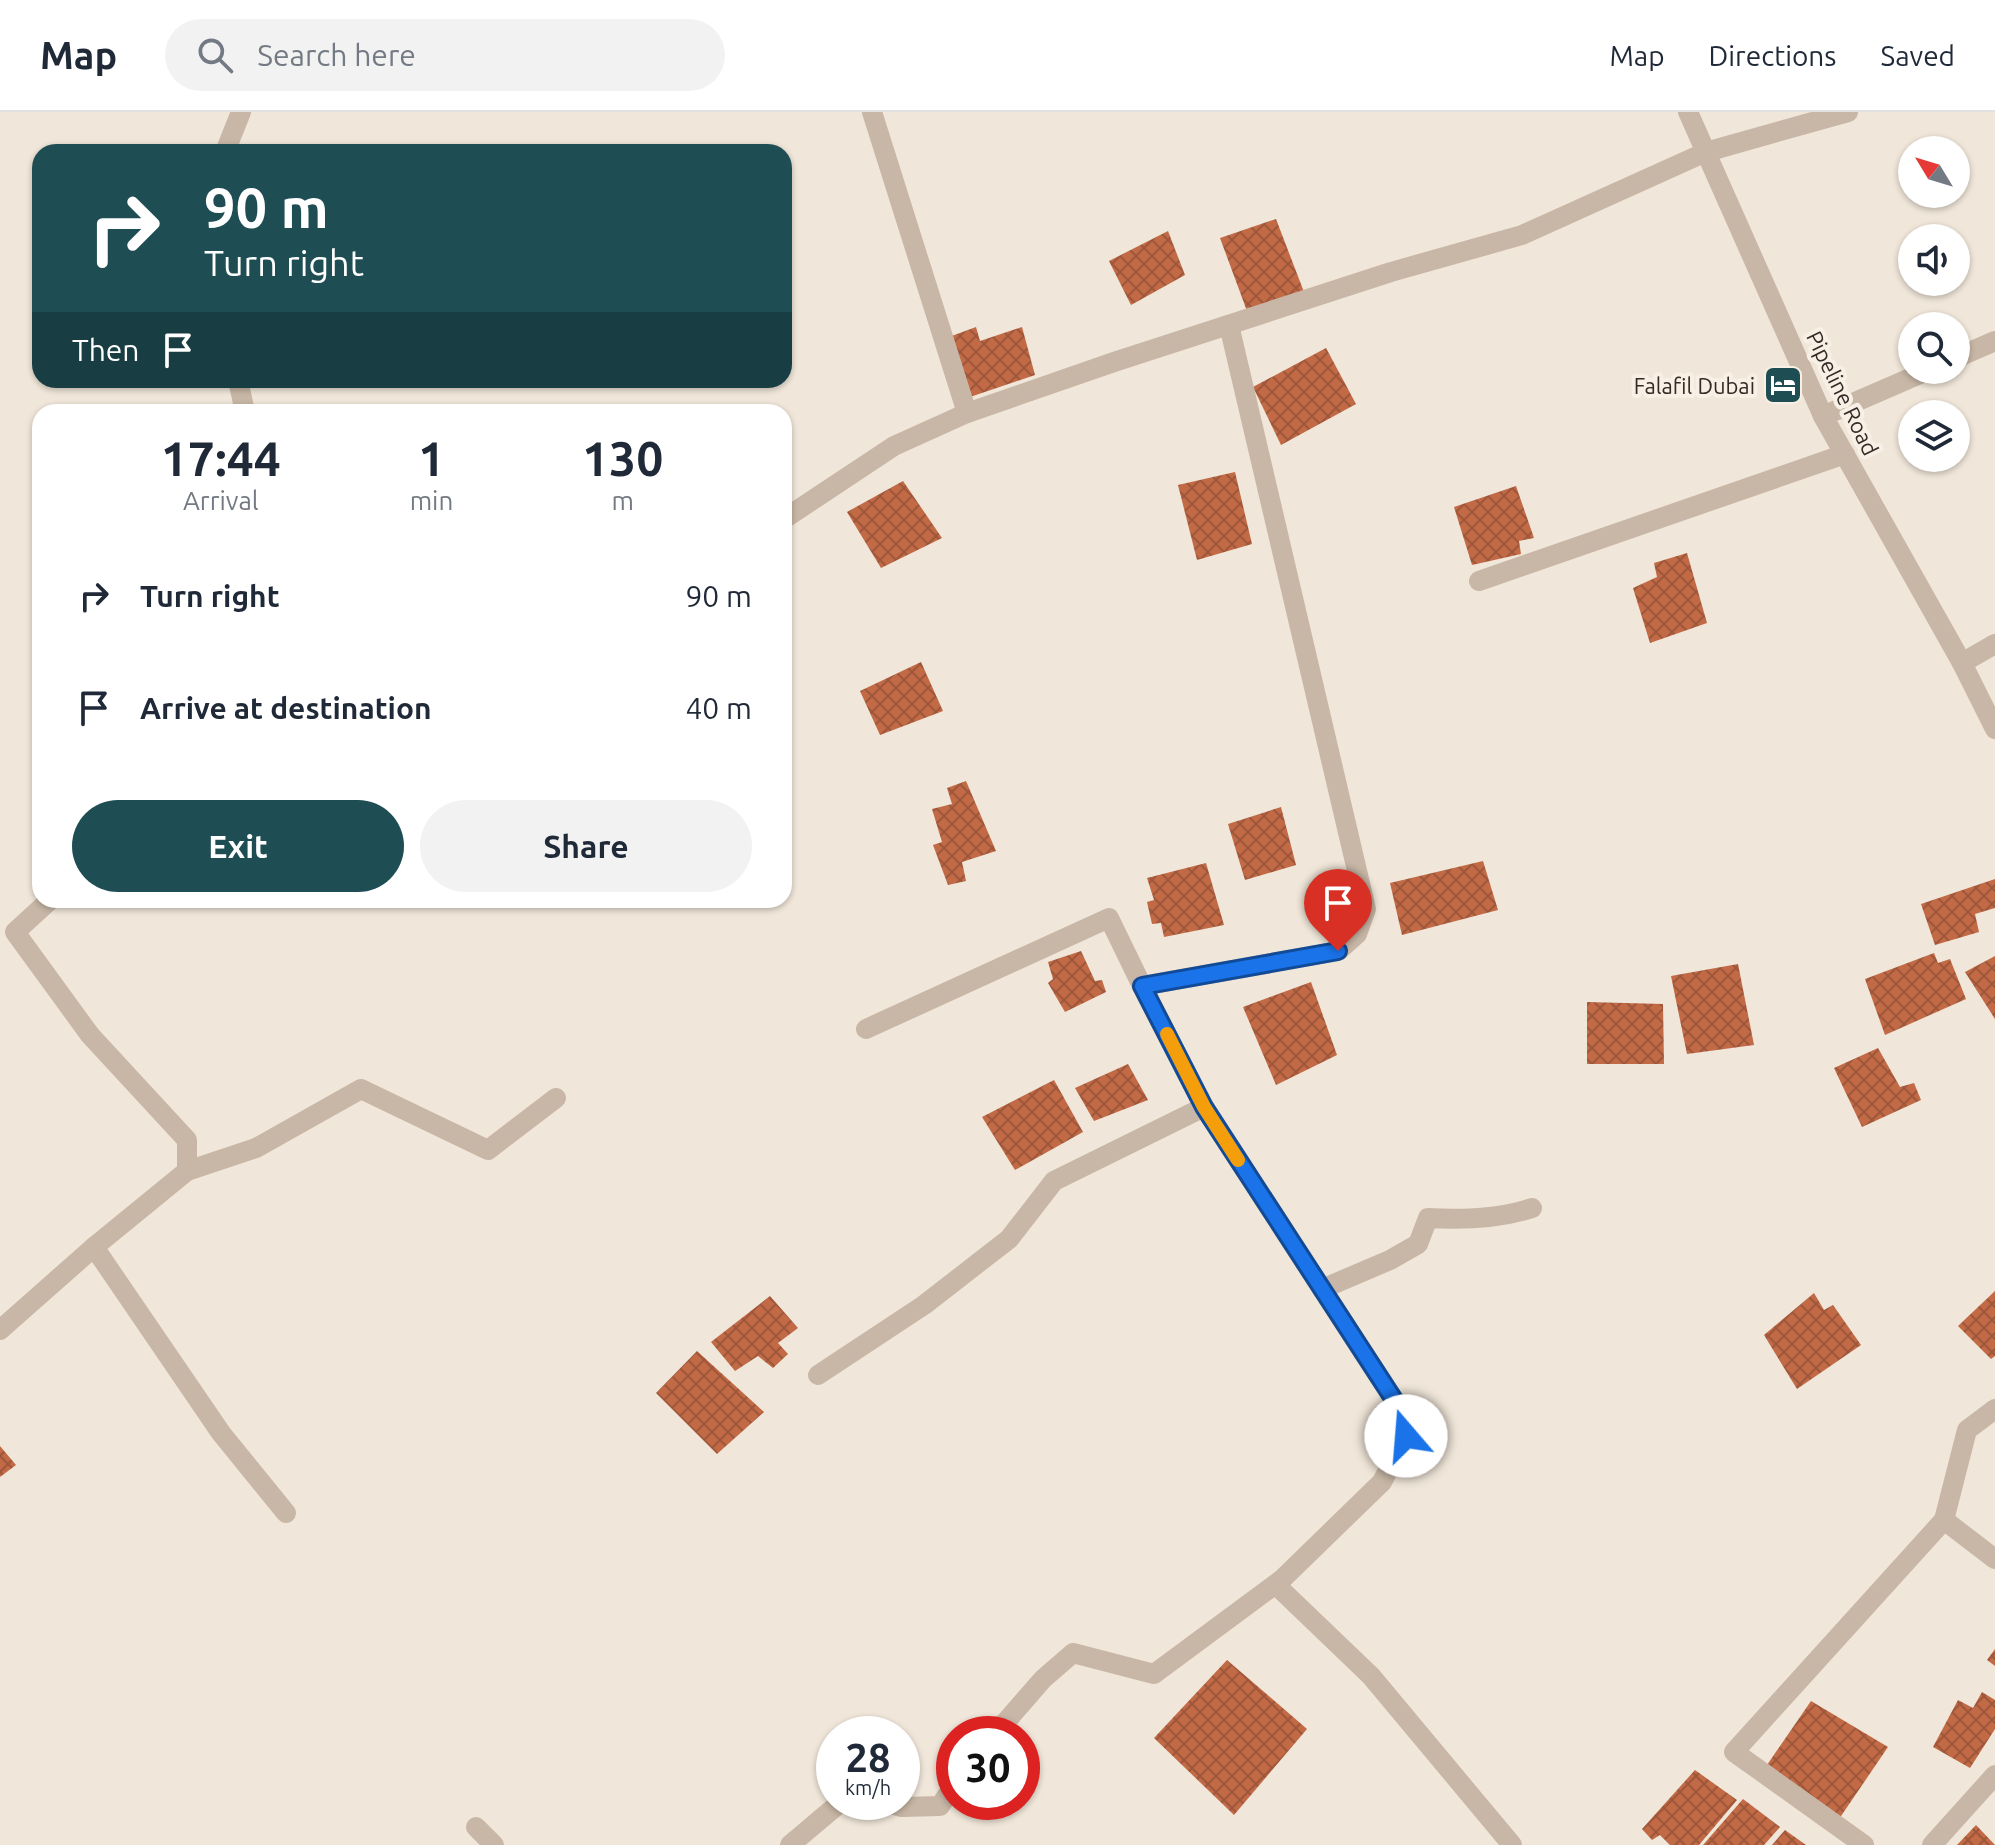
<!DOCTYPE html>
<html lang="en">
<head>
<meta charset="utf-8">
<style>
  body { margin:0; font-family:Ubuntu,sans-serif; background:#f2f2f3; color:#1f2937; height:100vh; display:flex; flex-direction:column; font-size:30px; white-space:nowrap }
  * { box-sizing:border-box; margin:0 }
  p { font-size:26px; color:#747a83 }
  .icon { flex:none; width:44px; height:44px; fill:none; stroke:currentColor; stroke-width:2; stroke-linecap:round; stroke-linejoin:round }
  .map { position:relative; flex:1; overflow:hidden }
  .side { position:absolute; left:32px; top:292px; width:760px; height:504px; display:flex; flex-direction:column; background:#fff; border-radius:24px; box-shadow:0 2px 6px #0004 }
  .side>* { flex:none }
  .top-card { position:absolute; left:32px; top:32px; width:760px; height:244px; border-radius:24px; box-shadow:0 2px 6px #0004; background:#1e4e54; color:#fff; overflow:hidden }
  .needle { width:52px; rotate:308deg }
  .fabs { position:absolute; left:1898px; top:24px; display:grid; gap:16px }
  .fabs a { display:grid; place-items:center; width:72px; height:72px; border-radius:50%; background:#fff; box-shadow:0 2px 6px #0004; font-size:40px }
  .speed { position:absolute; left:816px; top:1604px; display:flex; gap:16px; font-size:40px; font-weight:700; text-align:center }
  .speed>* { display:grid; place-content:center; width:104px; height:104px; border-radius:50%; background:#fff; box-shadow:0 2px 6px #0004; line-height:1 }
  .speed small { font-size:20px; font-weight:400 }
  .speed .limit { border:12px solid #d22; background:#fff; color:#111 }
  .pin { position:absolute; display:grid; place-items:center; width:68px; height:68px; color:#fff; margin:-82px -34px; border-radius:50% 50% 50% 0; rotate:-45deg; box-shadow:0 0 8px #0007 }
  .pin .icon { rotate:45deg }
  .me { position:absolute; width:88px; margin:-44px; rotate:342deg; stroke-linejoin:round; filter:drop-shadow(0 0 6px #0008) }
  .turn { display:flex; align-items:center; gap:28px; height:168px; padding:0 40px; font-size:36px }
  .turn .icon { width:104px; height:104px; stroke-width:2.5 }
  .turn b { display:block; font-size:56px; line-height:68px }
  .then { display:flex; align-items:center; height:76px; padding:0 40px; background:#0003; gap:16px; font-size:30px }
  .eta { display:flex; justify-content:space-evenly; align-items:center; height:136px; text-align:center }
  .eta b { font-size:48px; font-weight:700; line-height:56px }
  .primary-button { display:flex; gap:16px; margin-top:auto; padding:16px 40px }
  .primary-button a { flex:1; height:92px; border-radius:48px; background:#1e4e54; color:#fff; font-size:32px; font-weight:700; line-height:92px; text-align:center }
  .primary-button a+a { background:#f2f2f3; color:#1f2937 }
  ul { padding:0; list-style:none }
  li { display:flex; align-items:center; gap:24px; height:112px; padding:0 40px }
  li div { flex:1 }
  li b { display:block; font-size:30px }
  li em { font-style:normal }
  header { display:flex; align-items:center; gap:48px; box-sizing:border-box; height:112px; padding:0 40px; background:#fff; border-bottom:2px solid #e0e1e3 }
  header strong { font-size:38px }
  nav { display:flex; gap:44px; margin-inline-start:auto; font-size:28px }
  .search { width:560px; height:72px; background:#f2f2f3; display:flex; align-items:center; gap:20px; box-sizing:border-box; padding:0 28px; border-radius:44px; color:#747a83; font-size:30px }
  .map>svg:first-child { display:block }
  .building { fill:url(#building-cross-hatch) }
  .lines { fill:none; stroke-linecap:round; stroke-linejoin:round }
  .minor { stroke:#c8b7a6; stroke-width:20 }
  .route-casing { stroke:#114b97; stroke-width:20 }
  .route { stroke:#1a73e8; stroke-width:14 }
  .slow { stroke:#f59e0b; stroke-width:14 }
  .labels { text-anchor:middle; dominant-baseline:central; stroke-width:8; stroke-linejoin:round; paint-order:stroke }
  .poi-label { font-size:22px; fill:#342b27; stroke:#f8f0e5; text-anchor:end }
  .street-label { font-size:22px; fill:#342b27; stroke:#f8f0e5 }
</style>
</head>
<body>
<header>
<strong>Map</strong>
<div class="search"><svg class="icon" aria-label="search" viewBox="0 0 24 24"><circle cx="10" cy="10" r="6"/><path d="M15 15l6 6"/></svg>Search here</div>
<nav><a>Map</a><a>Directions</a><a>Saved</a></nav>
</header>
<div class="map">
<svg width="1995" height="1733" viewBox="0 0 1995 1733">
  <defs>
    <pattern id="building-cross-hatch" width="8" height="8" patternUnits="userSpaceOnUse" patternTransform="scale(2)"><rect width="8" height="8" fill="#c26945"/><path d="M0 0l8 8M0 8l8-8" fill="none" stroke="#9e573a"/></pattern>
  </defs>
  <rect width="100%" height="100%" fill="#f0e6d9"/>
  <g class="building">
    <path d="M1276,107L1304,180L1247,199L1220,126Z"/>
    <path d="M1168,119L1185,163L1131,193L1109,149Z"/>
    <path d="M976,215L980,229L1022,215L1035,263L970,285L949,225Z"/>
    <path d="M1326,236L1356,292L1281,333L1253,275Z"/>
    <path d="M1790,256L1799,282L1777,291L1765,265Z"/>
    <path d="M1235,360L1252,432L1197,448L1178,373Z"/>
    <path d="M903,369L942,426L881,456L847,400Z"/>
    <path d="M1516,374L1534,426L1519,429L1521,442L1472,453L1454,395Z"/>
    <path d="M1687,441L1707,511L1650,531L1633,476L1657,465L1654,451Z"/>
    <path d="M921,550L943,599L880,623L860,579Z"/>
    <path d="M966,669L996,739L962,750L966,769L948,773L933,733L942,730L932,697L952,692L947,676Z"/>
    <path d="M1281,695L1296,753L1245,768L1228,712Z"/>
    <path d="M1483,749L1498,798L1402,823L1390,771Z"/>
    <path d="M1206,751L1224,813L1164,825L1161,811L1152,812L1147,790L1154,788L1147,766Z"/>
    <path d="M1995,767V796L1975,802L1979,820L1935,833L1921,792Z"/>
    <path d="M1081,839L1095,869L1102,868L1106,880L1065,900L1048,871L1053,867L1048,850Z"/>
    <path d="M1934,841L1938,851L1950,847L1966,887L1885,923L1865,867Z"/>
    <path d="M1995,844V907L1965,860Z"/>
    <path d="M1738,852L1754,933L1687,942L1671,864Z"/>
    <path d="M1311,870L1337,943L1276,973L1243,895Z"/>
    <path d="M1587,890L1663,892L1664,952H1587Z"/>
    <path d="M1878,936L1900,975L1914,971L1921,988L1862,1015L1834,956Z"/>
    <path d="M1128,952L1148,988L1094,1009L1075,976Z"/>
    <path d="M1054,968L1083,1020L1015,1058L982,1005Z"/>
    <path d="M1995,1179V1244L1991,1247L1958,1214Z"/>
    <path d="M1814,1181L1824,1198L1833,1193L1861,1233L1797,1277L1764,1223Z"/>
    <path d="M770,1184L798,1216L778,1231L788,1242L773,1256L758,1244L735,1259L711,1230Z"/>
    <path d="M697,1239L764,1300L717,1342L656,1281Z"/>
    <path d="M0,1334L16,1353L0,1365Z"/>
    <path d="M1995,1537V1554L1987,1548Z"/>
    <path d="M1227,1548L1307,1617L1234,1703L1154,1626Z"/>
    <path d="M1982,1580L1995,1588V1617L1970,1656L1933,1635L1958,1588L1973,1596Z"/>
    <path d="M1811,1589L1888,1635L1839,1707L1767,1653Z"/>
    <path d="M1695,1658L1737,1688L1699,1733H1670L1660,1723L1652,1728L1642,1717Z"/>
    <path d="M1743,1687L1780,1715L1764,1733H1703Z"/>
    <path d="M1976,1713L1995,1733H1957Z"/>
    <path d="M1785,1718L1806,1733H1772Z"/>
  </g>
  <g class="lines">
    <g class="minor">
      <path d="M872,0L967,301"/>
      <path d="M1688,0L1823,304L1962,551L1995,617"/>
      <path d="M225,40L241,0"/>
      <path d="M1956,246L1995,229"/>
      <path d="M238,268L245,300"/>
      <path d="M1823,304L1929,258"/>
      <path d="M784,407L894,334L967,301L1114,250L1391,160L1522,123L1706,40L1848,0"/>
      <path d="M1479,469L1845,342"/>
      <path d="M1962,551L1995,532"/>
      <path d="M866,917L1109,806L1142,874"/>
      <path d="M1204,995L1402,1300L1406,1324L1382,1370L1276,1473L1371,1564L1512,1733"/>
      <path d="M187,1059L256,1036L361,977L488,1038L556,986"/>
      <path d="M94,1135L221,1321L286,1401"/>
      <path d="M1322,1177L1390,1148L1418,1132L1428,1106C1463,1108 1499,1107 1532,1096"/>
      <path d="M0,1218L94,1135L187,1059V1028L90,923L15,820L50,788"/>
      <path d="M818,1263L924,1193L1009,1127L1054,1069L1204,995L1142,874L1338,839L1357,822L1366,797L1229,213"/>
      <path d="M1944,1408L1995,1447"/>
      <path d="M995,1622L1043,1567L1073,1541L1154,1562L1281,1468"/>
      <path d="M882,1690L902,1695L940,1694L954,1673"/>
      <path d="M476,1715L494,1733"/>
      <path d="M790,1733L841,1690"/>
      <path d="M1864,1733L1734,1640L1944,1408L1967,1318L1995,1297"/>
      <path d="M1932,1733L1995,1663"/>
    </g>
  </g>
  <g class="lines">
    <defs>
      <path id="route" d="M1338,839L1142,874L1204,995L1402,1300L1406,1324"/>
    </defs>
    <use href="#route" class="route-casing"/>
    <use href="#route" class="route"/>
    <path class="slow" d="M1167,922L1204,995L1238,1048"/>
  </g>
  <defs>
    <symbol id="hotel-square" viewBox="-11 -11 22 22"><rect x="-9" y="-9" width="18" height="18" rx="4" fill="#1e4e54" stroke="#f8f0e5"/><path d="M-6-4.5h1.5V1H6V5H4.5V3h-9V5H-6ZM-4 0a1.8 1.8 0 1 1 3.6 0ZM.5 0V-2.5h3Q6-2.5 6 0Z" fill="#fff"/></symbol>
  </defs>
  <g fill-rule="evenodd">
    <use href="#hotel-square" x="1761" y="251" width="44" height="44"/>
  </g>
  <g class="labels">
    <g class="poi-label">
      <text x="1755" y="273">Falafil Dubai</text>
    </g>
    <g class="street-label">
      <text transform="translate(1843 281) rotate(64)">Pipeline Road</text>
    </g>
  </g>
</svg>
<div class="fabs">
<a><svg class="needle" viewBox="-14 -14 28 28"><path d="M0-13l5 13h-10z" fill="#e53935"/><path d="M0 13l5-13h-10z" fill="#747a83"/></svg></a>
<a><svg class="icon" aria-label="sound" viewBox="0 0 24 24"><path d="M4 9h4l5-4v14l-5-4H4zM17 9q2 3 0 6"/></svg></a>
<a><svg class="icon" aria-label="search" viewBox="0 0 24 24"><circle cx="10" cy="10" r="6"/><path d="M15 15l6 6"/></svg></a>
<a><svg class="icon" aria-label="layers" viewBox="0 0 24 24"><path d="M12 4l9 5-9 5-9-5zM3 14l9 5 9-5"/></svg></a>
</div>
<div class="speed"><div>28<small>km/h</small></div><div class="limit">30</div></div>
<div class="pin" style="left:1338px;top:839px;background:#d93025"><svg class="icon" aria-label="arrive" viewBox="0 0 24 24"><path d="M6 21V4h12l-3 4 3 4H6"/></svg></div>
<svg class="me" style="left:1406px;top:1324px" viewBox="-20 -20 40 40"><circle r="19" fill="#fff"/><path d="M0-13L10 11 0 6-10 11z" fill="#1a73e8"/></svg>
<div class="top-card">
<div class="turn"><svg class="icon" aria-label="right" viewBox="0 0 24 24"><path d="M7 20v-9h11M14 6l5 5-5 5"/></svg><div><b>90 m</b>Turn right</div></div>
<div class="then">Then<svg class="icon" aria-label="arrive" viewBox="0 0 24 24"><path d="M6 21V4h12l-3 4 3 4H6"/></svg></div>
</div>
<section class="side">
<div class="eta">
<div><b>17:44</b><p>Arrival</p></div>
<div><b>1</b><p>min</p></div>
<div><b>130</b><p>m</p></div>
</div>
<ul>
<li><svg class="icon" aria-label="right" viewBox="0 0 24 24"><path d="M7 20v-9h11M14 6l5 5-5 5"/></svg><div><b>Turn right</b></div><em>90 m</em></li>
<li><svg class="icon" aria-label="arrive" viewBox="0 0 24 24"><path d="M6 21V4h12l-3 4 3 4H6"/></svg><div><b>Arrive at destination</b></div><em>40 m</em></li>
</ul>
<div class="primary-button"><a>Exit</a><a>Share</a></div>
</section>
</div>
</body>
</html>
